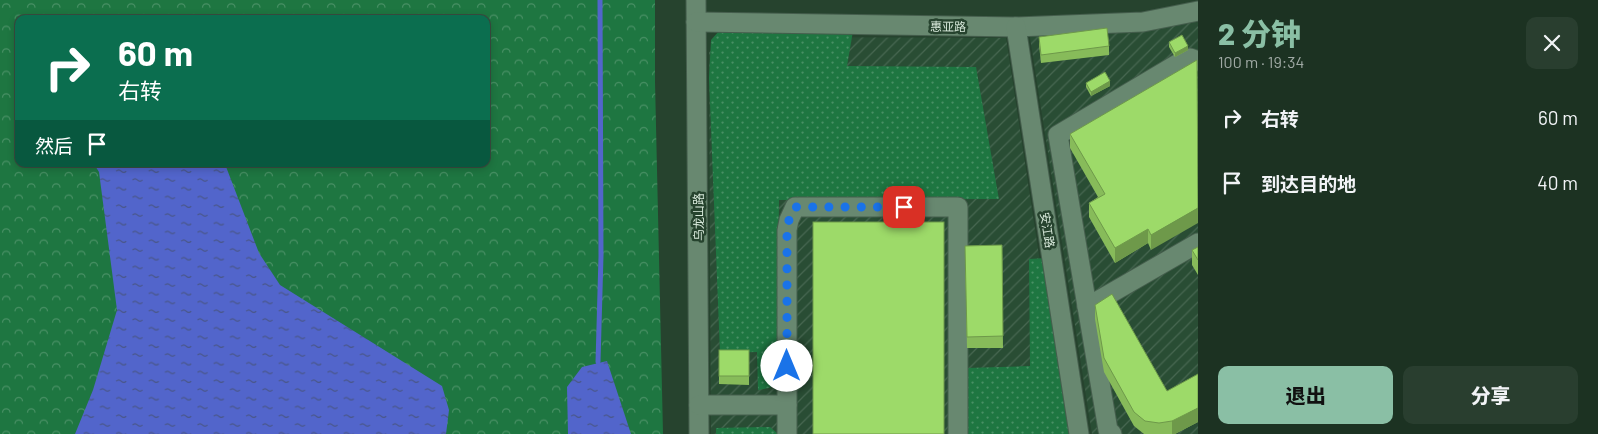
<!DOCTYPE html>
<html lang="zh">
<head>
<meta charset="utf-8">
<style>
  body { margin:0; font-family:Barlow,"Noto Sans SC",sans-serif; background:#293e2f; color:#f1f3f6; height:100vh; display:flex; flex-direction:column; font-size:19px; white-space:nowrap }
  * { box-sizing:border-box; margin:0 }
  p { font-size:16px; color:#a0aaa5 }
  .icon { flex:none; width:28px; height:28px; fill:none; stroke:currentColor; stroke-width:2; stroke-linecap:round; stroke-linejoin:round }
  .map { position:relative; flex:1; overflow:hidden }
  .side { display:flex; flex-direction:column; background:#1c3222; width:400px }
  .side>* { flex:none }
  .top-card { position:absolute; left:15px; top:15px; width:475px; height:152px; border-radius:10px; box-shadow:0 2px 8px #0003,0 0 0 1px #3a4d40; background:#0b6e4f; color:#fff; overflow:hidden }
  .pin { position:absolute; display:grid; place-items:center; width:42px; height:42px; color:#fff; margin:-21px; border-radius:10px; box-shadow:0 2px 8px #0006 }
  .me { position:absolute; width:55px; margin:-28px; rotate:0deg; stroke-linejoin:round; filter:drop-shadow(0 0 4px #0008) }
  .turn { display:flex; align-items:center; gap:18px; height:105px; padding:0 20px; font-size:22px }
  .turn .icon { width:65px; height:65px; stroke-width:2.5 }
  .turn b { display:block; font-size:35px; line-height:42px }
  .then { display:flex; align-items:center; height:48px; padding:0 20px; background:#0003; gap:10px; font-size:19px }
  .round { display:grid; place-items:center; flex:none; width:52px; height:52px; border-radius:10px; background:#293e2f }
  .headline { display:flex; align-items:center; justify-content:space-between; height:85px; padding:0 20px }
  h1 { font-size:30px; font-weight:800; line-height:38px; color:#8abfa5 }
  .button { display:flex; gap:10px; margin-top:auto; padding:10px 20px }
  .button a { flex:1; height:58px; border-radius:10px; background:#8abfa5; color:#111; font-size:20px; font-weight:800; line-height:58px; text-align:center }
  .button a+a { background:#293e2f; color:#f1f3f6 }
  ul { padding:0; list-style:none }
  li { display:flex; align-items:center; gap:15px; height:65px; padding:0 20px }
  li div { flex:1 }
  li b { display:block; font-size:19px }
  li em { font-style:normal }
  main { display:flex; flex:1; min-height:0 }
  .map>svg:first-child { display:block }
  .industrial { fill:url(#industrial-furrows) }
  .grass { fill:url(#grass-dots) }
  .forest { fill:url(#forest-crowns); fill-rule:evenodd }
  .water { fill:url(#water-ripples) }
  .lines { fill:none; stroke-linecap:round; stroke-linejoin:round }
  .stream { stroke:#5265cb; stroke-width:5 }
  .minor-casing { stroke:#455e4d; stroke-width:21 }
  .minor { stroke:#688870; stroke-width:19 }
  .wall { fill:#87bb5a }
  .shaded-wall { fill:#6e994a }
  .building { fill:#9dda69; stroke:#6e994a }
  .route { stroke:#1a73e8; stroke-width:9; stroke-dasharray:0 16.2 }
  .labels { text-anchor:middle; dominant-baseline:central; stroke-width:5; stroke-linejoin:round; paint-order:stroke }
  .street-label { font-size:12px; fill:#d7e8da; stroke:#26432e }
</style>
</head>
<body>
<main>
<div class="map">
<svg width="1198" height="434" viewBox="0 0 1198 434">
  <defs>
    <pattern id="industrial-furrows" width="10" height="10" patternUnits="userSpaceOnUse" patternTransform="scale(1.25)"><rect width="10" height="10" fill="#294d34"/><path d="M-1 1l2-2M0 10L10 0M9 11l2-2" fill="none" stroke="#476751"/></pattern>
    <pattern id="grass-dots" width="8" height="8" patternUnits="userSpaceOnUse" patternTransform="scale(1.25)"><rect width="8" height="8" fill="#1e7641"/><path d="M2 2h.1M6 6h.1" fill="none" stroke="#499065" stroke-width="1.8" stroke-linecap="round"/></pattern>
    <pattern id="forest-crowns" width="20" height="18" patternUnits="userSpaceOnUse" patternTransform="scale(1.25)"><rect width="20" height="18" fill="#1e7641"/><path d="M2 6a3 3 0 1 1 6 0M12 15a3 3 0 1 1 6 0" fill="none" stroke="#499065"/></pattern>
    <pattern id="water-ripples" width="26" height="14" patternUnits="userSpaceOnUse" patternTransform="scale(1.25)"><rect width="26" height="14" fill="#5265cb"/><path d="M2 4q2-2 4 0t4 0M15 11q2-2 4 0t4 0" fill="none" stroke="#495686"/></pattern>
  </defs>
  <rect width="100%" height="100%" fill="#26432e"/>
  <g class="industrial">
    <path d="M1191,18L1198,21V434H1092L1029,31Z"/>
    <path d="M729,37L1006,38L1066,434H711L709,52Z"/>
  </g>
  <g class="grass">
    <path d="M719,31H853L847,66L976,67L998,194L999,199L779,200L777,382L769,388L758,390L757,352L720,353L709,78L711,40Z"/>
    <path d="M1046,258L1074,434H967V368L1030,366L1029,259Z"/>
    <path d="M770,427L778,434H716V428Z"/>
  </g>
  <path class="forest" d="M0,0H655V82L663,434H0ZM19,19H486V164H19Z"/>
  <g class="water">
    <path d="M94,164H225L259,253L280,285L442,386L449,410L446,434H75L93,390L117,310L99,172Z"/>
    <path d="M607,361L631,434H568L567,387L582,367Z"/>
  </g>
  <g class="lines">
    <path class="stream" d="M598,362L601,256L600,0"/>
    <defs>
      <g id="minor">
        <path d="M696,0L699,434"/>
        <path d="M696,22L1016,27L1143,22L1198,11"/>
        <path d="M1016,27L1079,434"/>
        <path d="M1087,307L1198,243"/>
        <path d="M699,405H787"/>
        <path d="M787,434V230L789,220L795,207H958V434"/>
        <path d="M1112,434L1108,430L1058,135L1184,60L1190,58L1198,61"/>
      </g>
    </defs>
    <use href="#minor" class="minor-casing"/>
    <use href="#minor" class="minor"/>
  </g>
  <g class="wall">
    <path d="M1039,37L1109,46V55L1041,63L1039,45Z"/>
    <path d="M1169,42L1188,50L1175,57L1169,47Z"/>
    <path d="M1197,60L1151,250L1148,243L1115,263L1089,217V203L1098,197L1070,148V134Z"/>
    <path d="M1086,83L1110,86L1091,96L1086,87Z"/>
    <path d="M1002,245L1003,348H967L965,246Z"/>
    <path d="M1198,247V275L1192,265V250Z"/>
    <path d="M1095,305L1167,391L1198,422L1175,434H1144L1134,426L1104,372L1095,319Z"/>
    <path d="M719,350H749V385L719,384Z"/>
  </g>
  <g class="shaded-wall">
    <path d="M1188,46V50L1175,57V53Z"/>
    <path d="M1110,81V86L1091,96V92Z"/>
    <path d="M1198,208V223L1151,250V235Z"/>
    <path d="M1148,229V243L1115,263V248Z"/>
    <path d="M1198,408V422L1175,434H1172V421Z"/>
  </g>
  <g class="building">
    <path d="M1107,28L1109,46L1041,55L1039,37Z"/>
    <path d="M1182,35L1188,46L1175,53L1169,42Z"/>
    <path d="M1197,60L1198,208L1151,235L1148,229L1115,248L1089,203L1105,194L1070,134Z"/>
    <path d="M1105,72L1110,81L1091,92L1086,83Z"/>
    <rect x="813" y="222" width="131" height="212"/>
    <path d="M1002,245L1003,336L967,337L965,246Z"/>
    <path d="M1198,247V260L1192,250Z"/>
    <path d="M1112,294L1167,391L1198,374V408L1172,421L1159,423L1145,421L1134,412L1104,358L1095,305Z"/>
    <rect x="719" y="350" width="30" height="26"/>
  </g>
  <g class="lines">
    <path class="route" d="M787,366V230L789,220L795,207H904"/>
  </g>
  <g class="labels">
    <g class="street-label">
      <text transform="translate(948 26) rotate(1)">惠亚路</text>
      <text transform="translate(698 217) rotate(-90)">乌龙山路</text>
      <text transform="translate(1048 230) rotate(81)">安江路</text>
    </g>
  </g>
</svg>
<div class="pin" style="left:904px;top:207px;background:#d93025"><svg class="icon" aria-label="arrive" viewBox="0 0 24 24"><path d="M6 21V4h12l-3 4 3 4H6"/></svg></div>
<svg class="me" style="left:787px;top:366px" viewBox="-20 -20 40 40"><circle r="19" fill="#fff"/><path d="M0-13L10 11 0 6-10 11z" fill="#1a73e8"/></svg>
<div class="top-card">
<div class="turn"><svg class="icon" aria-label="right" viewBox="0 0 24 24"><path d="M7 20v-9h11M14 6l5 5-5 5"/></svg><div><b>60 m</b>右转</div></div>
<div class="then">然后<svg class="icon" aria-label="arrive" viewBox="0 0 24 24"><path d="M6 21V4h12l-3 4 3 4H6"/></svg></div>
</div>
</div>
<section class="side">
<div class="headline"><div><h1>2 分钟</h1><p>100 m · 19:34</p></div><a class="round"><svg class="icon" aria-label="close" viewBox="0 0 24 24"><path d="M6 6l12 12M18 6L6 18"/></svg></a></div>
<ul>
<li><svg class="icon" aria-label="right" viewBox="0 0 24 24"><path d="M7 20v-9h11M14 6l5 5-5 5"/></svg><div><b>右转</b></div><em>60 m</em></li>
<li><svg class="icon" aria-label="arrive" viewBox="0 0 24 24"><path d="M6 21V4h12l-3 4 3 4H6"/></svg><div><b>到达目的地</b></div><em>40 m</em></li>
</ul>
<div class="button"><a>退出</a><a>分享</a></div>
</section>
</main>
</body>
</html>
